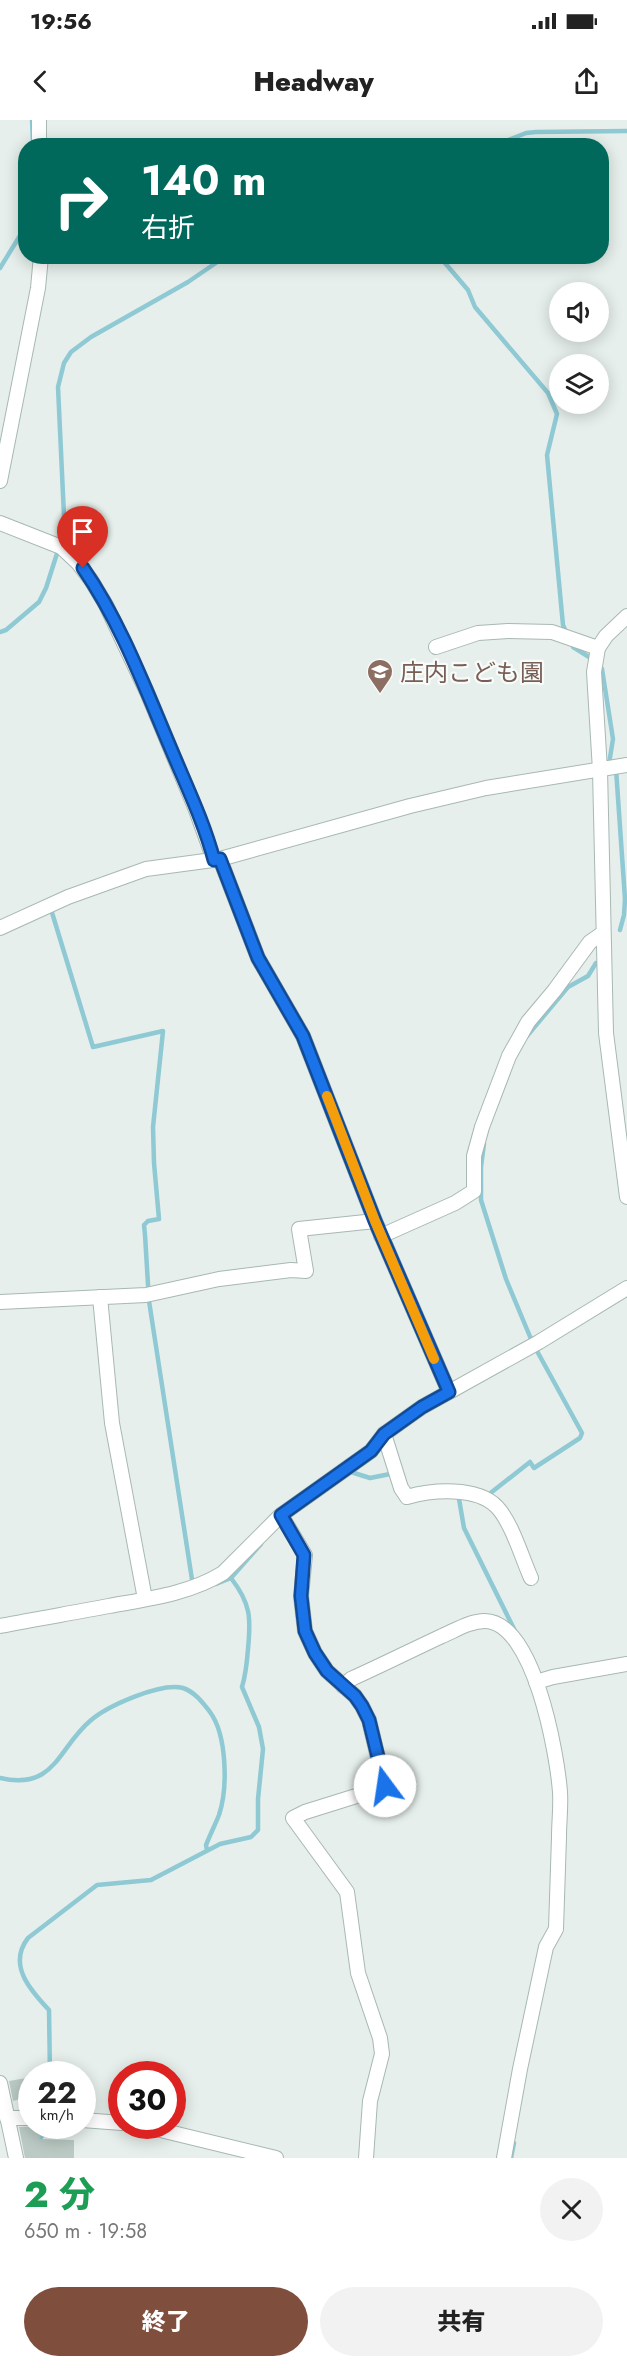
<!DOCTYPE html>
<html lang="ja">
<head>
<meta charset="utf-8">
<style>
  body { margin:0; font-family:Jost,"Noto Sans JP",sans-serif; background:#f2f2f2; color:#222; height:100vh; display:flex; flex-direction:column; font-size:22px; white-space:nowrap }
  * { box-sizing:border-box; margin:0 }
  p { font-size:20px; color:#767676 }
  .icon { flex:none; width:33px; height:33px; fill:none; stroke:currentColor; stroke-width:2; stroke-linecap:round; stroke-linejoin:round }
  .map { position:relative; height:2038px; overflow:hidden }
  .panel { display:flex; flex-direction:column; background:#fff; flex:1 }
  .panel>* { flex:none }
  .hud { position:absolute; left:18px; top:18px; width:591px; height:126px; border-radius:24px; box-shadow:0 3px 15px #0003; background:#00695c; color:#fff; overflow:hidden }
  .tools { position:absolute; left:549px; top:162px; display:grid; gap:12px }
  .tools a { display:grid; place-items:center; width:60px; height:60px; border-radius:50%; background:#fff; box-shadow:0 3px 15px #0003; font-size:30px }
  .speed { position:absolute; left:18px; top:1941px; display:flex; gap:12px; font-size:30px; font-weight:700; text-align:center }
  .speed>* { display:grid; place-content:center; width:78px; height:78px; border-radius:50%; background:#fff; box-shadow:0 3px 15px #0003; line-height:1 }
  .speed small { font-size:15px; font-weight:400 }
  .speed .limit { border:9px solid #d22; background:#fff; color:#111 }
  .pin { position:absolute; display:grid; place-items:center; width:51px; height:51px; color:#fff; margin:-62px -26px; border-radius:50% 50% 50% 0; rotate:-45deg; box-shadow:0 0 6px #0007 }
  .pin .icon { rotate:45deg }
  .me { position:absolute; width:66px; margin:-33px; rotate:346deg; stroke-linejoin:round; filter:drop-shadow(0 0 4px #0008) }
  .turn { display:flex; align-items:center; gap:21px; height:126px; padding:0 24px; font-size:27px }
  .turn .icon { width:78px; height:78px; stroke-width:2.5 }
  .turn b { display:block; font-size:42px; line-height:51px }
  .round { display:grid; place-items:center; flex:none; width:63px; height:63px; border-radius:32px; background:#f2f2f2 }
  .overview { display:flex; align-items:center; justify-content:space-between; height:102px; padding:0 24px }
  h1 { font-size:36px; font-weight:800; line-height:45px; color:#1e9e55 }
  .action { display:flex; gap:12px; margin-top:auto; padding:12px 24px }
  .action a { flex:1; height:69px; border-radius:36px; background:#804e3d; color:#fff; font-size:24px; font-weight:800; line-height:69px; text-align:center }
  .action a+a { background:#f2f2f2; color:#222 }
  .status { display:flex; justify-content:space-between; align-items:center; height:42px; padding:0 30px; background:#fff; direction:ltr }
  .status svg { height:16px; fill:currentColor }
  header { display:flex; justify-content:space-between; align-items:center; height:78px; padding:0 24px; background:#fff; font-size:27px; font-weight:800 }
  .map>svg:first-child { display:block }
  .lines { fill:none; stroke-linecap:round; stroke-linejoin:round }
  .stream { stroke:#8ec9d4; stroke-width:4.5 }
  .building { fill:#bbcac4 }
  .minor-casing { stroke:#a8b8b2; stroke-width:16 }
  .minor { stroke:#fff; stroke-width:14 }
  .route-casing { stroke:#114b97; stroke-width:15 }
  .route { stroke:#1a73e8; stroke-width:10 }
  .slow { stroke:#f59e0b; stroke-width:10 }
  .labels { text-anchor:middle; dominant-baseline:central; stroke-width:4.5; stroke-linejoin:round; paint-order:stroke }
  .education-label { font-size:24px; fill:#785e54; stroke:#f7fbf9; text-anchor:start }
</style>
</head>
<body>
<div class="status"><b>19:56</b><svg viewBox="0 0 49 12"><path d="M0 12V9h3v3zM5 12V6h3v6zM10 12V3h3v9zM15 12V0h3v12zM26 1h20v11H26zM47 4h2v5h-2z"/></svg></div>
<header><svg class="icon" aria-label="back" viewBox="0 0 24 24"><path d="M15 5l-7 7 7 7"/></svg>Headway<svg class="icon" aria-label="share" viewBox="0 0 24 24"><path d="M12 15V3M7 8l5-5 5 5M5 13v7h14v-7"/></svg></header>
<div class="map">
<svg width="627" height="2038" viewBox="0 0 627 2038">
  <rect width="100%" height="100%" fill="#e6efeb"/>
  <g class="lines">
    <g class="stream">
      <path d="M32,0L33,23"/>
      <path d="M493,26L526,13L536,12L627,11"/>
      <path d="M439,136L468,170L475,187L548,273L557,294L547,335L563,505L567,514"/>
      <path d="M0,148L21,114"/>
      <path d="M0,512L6,510L39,482L46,468L61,421L64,396L58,267L64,243L71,232L91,217L188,162L226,136"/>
      <path d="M571,522L573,527L589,537L602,549L613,619L609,644"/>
      <path d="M616,649L625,779L624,795L620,810"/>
      <path d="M50,786L93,927L163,911L153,1007L154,1043L159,1099L148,1101L144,1105L145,1115L149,1181L193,1466"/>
      <path d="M527,916L568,867L588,856L596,843"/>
      <path d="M484,1024L481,1047V1080L506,1159L531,1219"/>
      <path d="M349,1353L351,1352L370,1358L395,1353"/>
      <path d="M458,1373L464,1408L518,1517"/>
      <path d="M488,1375L530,1342L534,1348L580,1318L582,1313L537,1231"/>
      <path d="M231,1458L261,1424"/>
      <path d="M0,1658C55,1671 58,1628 90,1601C107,1586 161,1562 183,1568C195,1572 203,1583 210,1592C227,1615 228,1668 219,1695C215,1705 210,1715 206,1725L207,1730"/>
      <path d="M50,1954L49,1890C31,1871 7,1845 28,1818L97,1765L151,1760L220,1724L251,1717L258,1710V1679L263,1629L259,1607L242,1567C246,1554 247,1542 248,1529C251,1498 251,1484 231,1458L216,1464"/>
      <path d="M38,2023L47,2006"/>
      <path d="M511,2038L514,2023"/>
    </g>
  </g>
  <g class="building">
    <path d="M32,1957V1989H23L21,1979L13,1981L9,1961Z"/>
    <path d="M46,2006L39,2019L74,2020V2038H25L19,2007Z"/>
  </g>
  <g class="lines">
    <defs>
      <g id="minor">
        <path d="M39,0V26"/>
        <path d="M0,361L38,168L41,136"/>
        <path d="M0,403L61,427L78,443L91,460L106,485L147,572L196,690L214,740"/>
        <path d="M627,496L606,516L598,528L594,552L600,650L606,913L627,1077"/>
        <path d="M436,527L478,513L508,511L552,512L598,528"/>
        <path d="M220,739L258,838L303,916L375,1101L449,1272"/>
        <path d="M0,808L68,777L146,749L220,739L410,686L486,668L627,645"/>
        <path d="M381,1116L455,1083L474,1071V1036L482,1007L509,936L528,902L554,871L590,822L603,813"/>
        <path d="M100,1177L112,1303L145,1479"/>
        <path d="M0,1182L146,1175L219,1159L291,1150L306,1151L299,1109L375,1101"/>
        <path d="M384,1314L401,1368L407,1377C432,1370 477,1366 497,1387C512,1403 522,1438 531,1458"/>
        <path d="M281,1395L305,1435L301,1476L305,1511L315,1533L327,1551L355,1576L362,1586L369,1600L385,1667L305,1692L293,1698L347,1772L358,1853L380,1918L382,1934L370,1981L366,2038"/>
        <path d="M0,1506C36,1499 72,1493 109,1486C147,1479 189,1474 223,1453L281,1395L371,1331L384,1314L422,1287L539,1222L627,1168"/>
        <path d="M536,1562L553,1557L627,1544"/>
        <path d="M343,1566L351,1559C382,1545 412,1530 442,1516C456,1510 470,1501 485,1501C534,1502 557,1633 560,1672C561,1686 559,1702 559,1717C558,1748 557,1778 556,1809L546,1827L520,1949L504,2038"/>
        <path d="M0,1963L16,2038"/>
        <path d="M7,1998H32"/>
        <path d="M82,2000L122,2003"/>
        <path d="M144,2006L276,2038"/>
      </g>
    </defs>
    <use href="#minor" class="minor-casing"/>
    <use href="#minor" class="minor"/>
  </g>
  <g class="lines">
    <defs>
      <path id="route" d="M83,448C121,503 145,568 171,629C186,665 204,702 214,740L220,739L258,838L303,916L375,1101L449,1272L422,1287L384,1314L371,1331L281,1395L304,1435L301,1476L305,1511L315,1533L327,1551L355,1576L362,1586L369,1600L385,1666"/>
    </defs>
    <use href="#route" class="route-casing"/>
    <use href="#route" class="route"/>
    <path class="slow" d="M327,976L375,1101L434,1239"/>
  </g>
  <defs>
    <symbol id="school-pin" viewBox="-11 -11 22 30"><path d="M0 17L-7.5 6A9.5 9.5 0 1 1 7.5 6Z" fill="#8d6e63" stroke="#f7fbf9"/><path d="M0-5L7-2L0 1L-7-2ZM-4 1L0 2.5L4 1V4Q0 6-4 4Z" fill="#fff"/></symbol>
  </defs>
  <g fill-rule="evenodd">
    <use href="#school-pin" x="365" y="537" width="30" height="40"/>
  </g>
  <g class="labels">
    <g class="education-label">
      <text x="400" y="552">庄内こども園</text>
    </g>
  </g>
</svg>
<div class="tools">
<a><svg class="icon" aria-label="sound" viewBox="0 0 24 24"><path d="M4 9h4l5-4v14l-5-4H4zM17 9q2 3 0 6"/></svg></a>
<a><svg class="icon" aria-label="layers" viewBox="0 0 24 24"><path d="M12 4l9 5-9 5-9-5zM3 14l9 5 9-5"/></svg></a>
</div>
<div class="speed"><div>22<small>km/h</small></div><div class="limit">30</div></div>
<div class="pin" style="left:83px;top:448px;background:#d93025"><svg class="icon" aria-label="arrive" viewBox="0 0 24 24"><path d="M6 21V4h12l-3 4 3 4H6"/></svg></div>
<svg class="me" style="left:385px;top:1666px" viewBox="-20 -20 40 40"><circle r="19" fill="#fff"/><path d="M0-13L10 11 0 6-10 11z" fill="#1a73e8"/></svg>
<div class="hud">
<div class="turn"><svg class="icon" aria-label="right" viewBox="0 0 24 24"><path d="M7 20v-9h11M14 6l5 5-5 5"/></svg><div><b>140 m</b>右折</div></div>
</div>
</div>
<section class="panel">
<div class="overview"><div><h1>2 分</h1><p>650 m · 19:58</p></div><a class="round"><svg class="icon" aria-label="close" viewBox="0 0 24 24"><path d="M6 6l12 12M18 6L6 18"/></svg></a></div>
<div class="action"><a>終了</a><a>共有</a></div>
</section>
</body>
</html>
